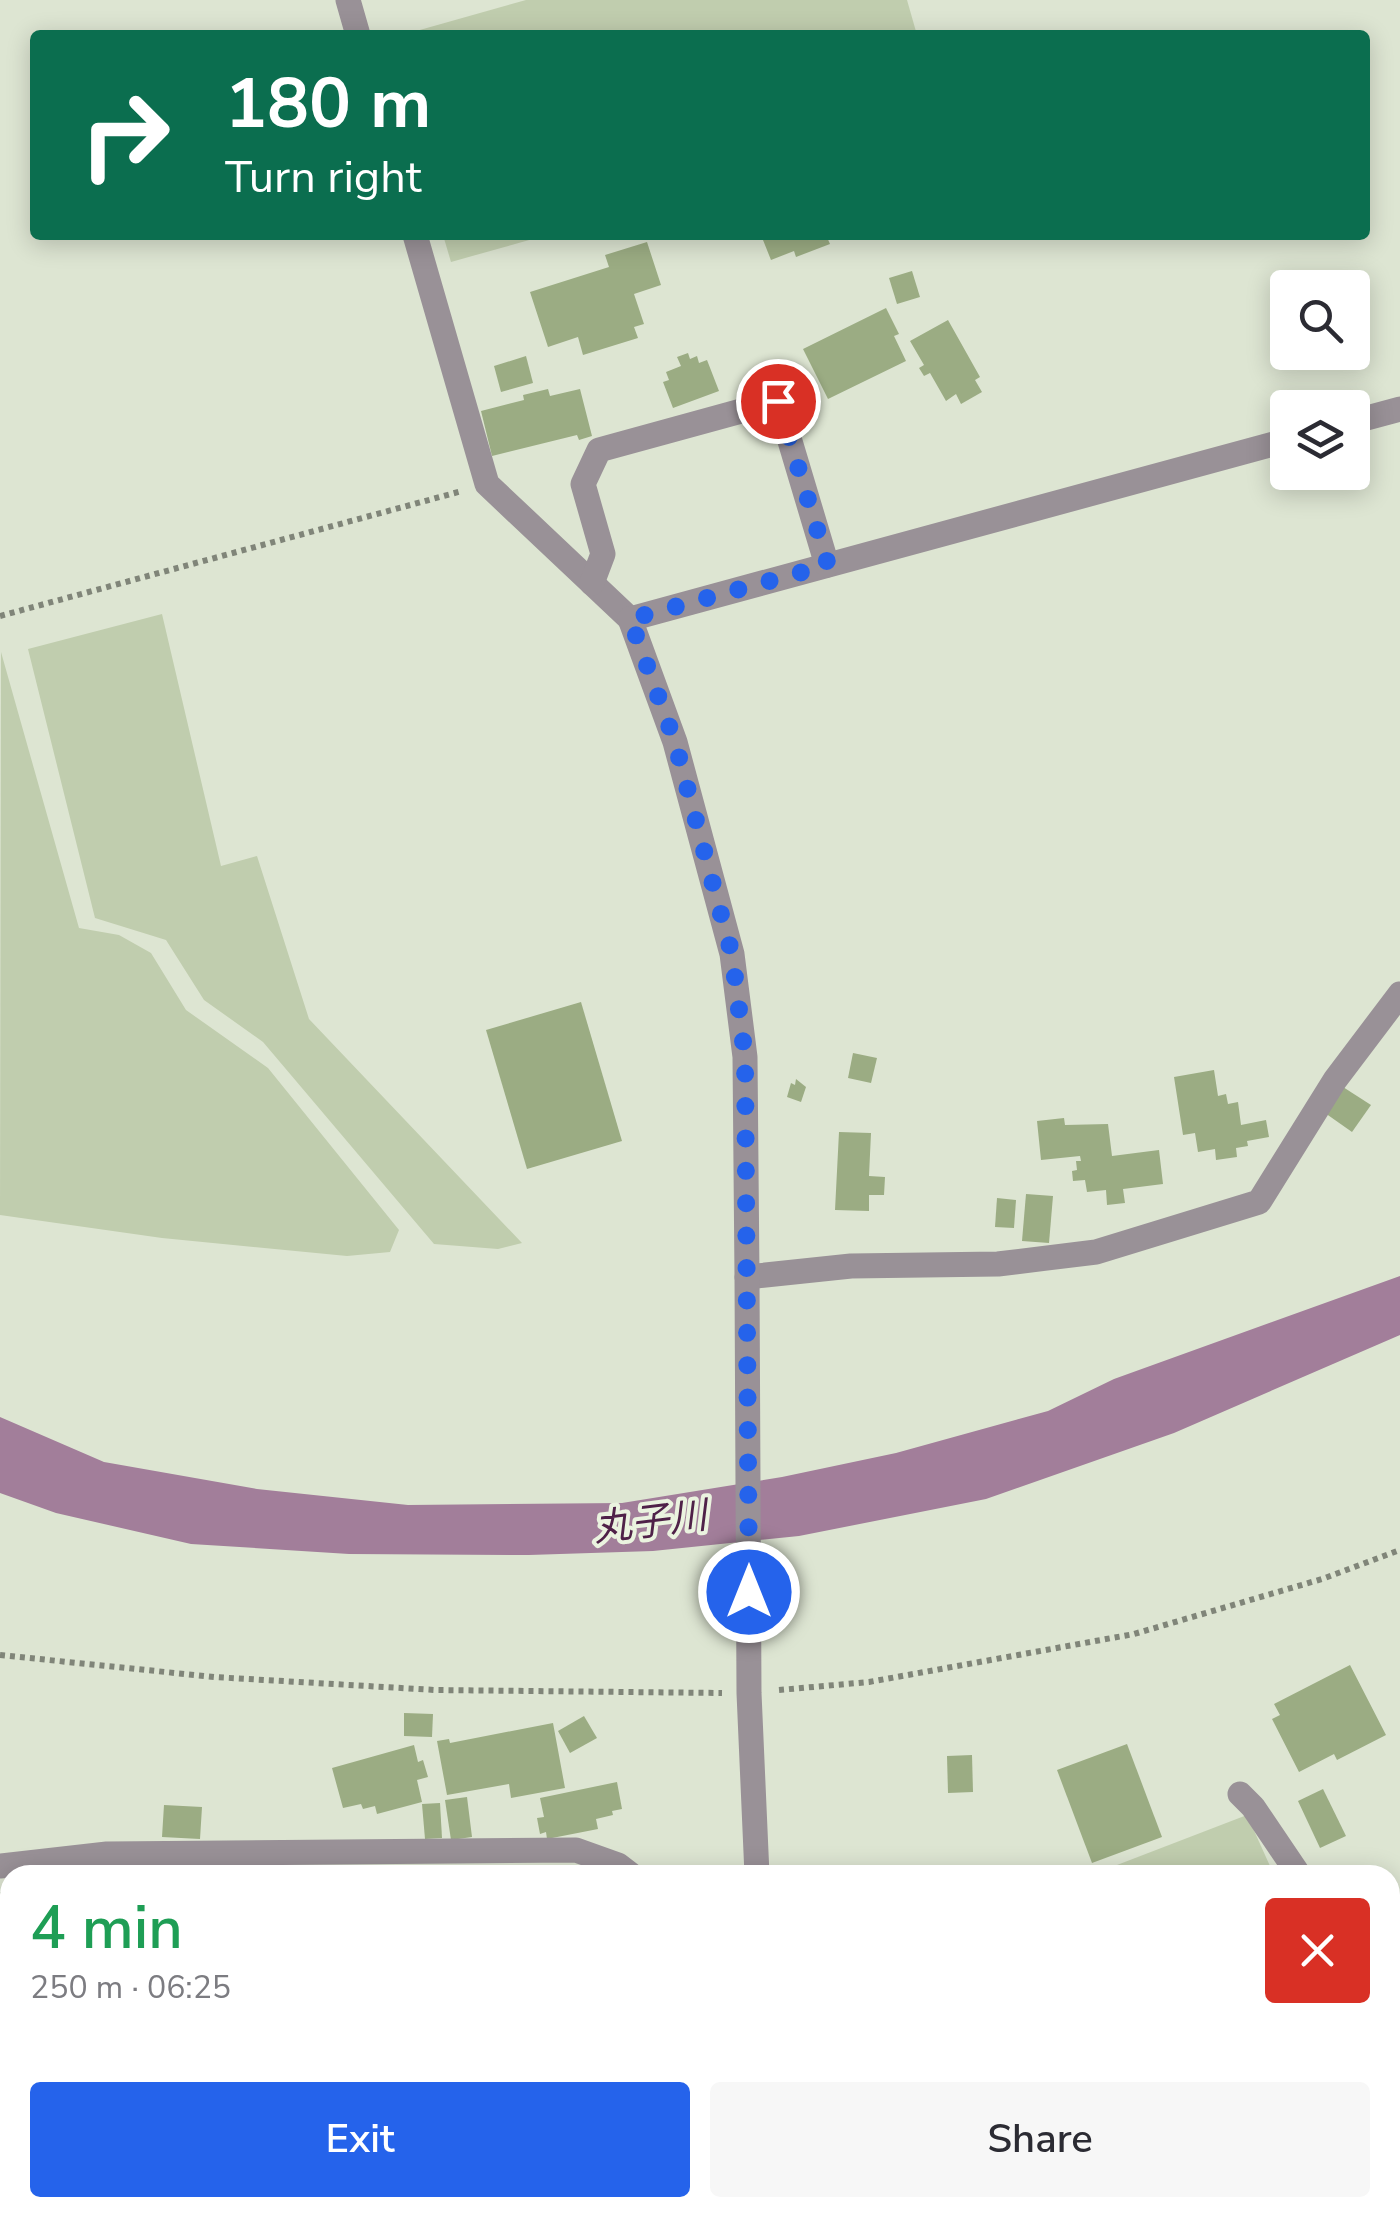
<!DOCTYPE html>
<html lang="en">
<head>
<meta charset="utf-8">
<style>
  body { margin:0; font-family:"Nunito Sans","Noto Sans JP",sans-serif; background:#f7f7f7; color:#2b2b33; height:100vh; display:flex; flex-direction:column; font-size:38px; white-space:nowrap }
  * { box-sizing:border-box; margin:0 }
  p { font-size:32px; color:#7c7c81 }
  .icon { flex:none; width:55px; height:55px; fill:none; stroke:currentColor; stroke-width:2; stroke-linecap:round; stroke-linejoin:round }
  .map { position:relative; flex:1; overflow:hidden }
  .details { position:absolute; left:0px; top:1865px; width:1400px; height:352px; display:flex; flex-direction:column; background:#fff; border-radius:30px 30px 0 0; box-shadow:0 5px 25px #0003 }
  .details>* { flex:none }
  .hud { position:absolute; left:30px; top:30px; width:1340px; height:210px; border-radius:10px; box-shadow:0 5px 25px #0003; background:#0b6e4f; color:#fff; overflow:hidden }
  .tools { position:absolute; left:1270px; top:270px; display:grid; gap:20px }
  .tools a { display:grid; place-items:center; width:100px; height:100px; border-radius:10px; background:#fff; box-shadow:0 5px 25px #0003; font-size:50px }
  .pin { position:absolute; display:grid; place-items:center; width:85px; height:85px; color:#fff; margin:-42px; border:5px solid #fff; border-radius:50%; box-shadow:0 2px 10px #0007 }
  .me { position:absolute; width:110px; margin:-55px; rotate:0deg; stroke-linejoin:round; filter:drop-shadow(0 0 8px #0008) }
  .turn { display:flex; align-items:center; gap:35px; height:210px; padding:0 30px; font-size:45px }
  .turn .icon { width:130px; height:130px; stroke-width:2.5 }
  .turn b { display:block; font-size:70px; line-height:85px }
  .round { display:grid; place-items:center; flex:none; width:105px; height:105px; border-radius:10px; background:#f7f7f7 }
  .overview { display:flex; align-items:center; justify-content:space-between; height:170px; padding:0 30px }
  h1 { font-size:60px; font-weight:600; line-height:75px; color:#1e9e55 }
  .action { display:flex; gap:20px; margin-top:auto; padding:20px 30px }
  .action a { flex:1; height:115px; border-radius:10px; background:#2563eb; color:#fff; font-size:40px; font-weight:600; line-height:115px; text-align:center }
  .action a+a { background:#f7f7f7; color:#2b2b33 }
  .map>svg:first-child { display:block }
  .green { fill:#c0cdae }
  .water { fill:#a27e9a }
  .building { fill:#9bac83 }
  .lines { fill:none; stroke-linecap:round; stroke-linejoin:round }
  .path { stroke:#808579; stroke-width:6; stroke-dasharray:5 5; stroke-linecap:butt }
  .minor { stroke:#999197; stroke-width:25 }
  .major { stroke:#5d505a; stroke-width:25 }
  .route { stroke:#2563eb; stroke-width:18; stroke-dasharray:0 32.4 }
  .labels { text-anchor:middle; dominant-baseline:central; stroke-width:8; stroke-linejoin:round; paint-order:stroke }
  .water-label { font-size:38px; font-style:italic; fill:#4f2148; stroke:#eaf3df }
</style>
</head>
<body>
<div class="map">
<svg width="1400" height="2216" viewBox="0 0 1400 2216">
  <rect width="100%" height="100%" fill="#dde5d2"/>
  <g class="green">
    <path d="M526,0H907L917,35H402Z"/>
    <path d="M443,235H547L451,262Z"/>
    <path d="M162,614L221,866L257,856L309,1019L522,1243L498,1249L434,1244L263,1042L204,1000L166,940L95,918L28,649Z"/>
    <path d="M1,652L79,928L119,935L151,953L186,1010L268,1068L399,1230L390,1252L347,1256L162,1238L0,1215Z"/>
    <path d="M1247,1815L1274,1875H1091Z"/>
  </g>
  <path class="water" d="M1400,1276V1335L1174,1433L986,1499L799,1536L653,1551L529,1555L349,1554L191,1544L56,1513L0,1493V1417L104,1462L257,1489L408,1505L622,1503L782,1477L896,1453L1048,1411L1114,1379Z"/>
  <g class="building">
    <path d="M761,235H826L830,244L796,257L794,251L771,260Z"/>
    <path d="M647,242L661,285L634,294L644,324L634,327L638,338L583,355L578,337L548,347L530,292L609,267L605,255Z"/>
    <path d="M912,271L920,297L897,304L889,278Z"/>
    <path d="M886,308L899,334L894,336L906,361L828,399L803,349Z"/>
    <path d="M948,320L980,377L975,380L982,392L961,404L956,394L946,401L930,373L924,376L919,368L924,365L910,341Z"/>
    <path d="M688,353L690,359L697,356L699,363L707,360L719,391L673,408L663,382L669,380L666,372L681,366L677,357Z"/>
    <path d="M526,356L533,383L501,392L494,366Z"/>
    <path d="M548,389L550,396L580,389L592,436L579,440L577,435L492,456L481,411L524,400L523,395Z"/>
    <path d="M581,1002L622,1141L527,1169L486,1030Z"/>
    <path d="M853,1053L877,1058L871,1083L848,1078Z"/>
    <path d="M1214,1070L1218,1096L1226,1094L1228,1104L1238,1102L1241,1125L1266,1120L1269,1137L1247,1141L1248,1146L1236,1148L1237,1157L1216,1160L1215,1149L1198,1152L1195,1133L1183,1135L1174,1077Z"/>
    <path d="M796,1079L806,1087L801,1102L787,1097L791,1083L795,1085Z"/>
    <path d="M1343,1087L1371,1105L1352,1132L1325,1113Z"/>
    <path d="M1064,1118L1065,1125L1108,1124L1112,1156L1159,1150L1163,1184L1123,1189L1125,1203L1107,1205L1106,1190L1087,1192L1085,1180L1073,1181L1072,1171L1077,1170L1076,1161H1081L1080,1156L1041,1160L1037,1121Z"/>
    <path d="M839,1132L871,1133L869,1176L885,1177L884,1195H869V1211L835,1210Z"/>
    <path d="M1026,1194L1053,1196L1049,1243L1022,1241Z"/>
    <path d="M997,1198L1016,1200L1014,1228L995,1227Z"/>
    <path d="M1350,1665L1386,1735L1337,1760L1334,1754L1299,1772L1272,1719L1280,1715L1274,1704Z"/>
    <path d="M404,1713L433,1714L432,1737L404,1736Z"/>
    <path d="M584,1716L597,1738L570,1753L558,1731Z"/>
    <path d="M553,1723L565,1788L511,1798L509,1784L447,1795L437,1741L449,1739L450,1743Z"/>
    <path d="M1127,1744L1162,1837L1092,1863L1057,1770Z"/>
    <path d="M414,1745L418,1762L423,1760L428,1777L417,1780L422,1802L377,1814L375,1806L363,1809L361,1804L343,1808L332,1768Z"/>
    <path d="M972,1755L973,1792L948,1793L947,1756Z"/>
    <path d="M617,1782L622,1809L612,1811L613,1815L596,1819L598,1829L547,1839L546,1832L540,1834L537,1818L544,1817L540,1798Z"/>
    <path d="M1323,1789L1346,1836L1320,1848L1298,1801Z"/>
    <path d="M467,1797L472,1837L451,1840L445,1800Z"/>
    <path d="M440,1803L442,1838L425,1839L422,1804Z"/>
    <path d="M164,1805L202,1807L200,1839L162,1837Z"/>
    <path d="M0,1892H10V1930L0,1931Z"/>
    <rect x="6" y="2116" width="4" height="34"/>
    <path d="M1119,2208H1139L1141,2216H1091Z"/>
    <path d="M1156,2208H1218V2216H1157Z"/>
  </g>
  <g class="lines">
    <g class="path">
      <path d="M0,616L462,491"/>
      <path d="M0,1655L214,1677L435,1690L722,1693"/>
      <path d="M779,1690L869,1682L1134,1634L1322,1579L1400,1550"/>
    </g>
    <g class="minor">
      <path d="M348,0L358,35"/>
      <path d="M415,235L487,484L630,619"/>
      <path d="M1352,422L1400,409"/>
      <path d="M1288,440L630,619L675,742L732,954L745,1057L747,1277L851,1266L998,1264L1096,1252L1259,1202L1335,1080L1400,994"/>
      <path d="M592,583L603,554L583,484L599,450L778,401L827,565"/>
      <path d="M747,1277L749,1693L757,1875"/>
      <path d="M1240,1794L1253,1807L1299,1875"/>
      <path d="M0,1866L107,1854L576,1850L618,1865L631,1875"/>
      <path d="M1390,1984L1400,1943"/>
    </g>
    <g class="major">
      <path d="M0,2193H10"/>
      <path d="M675,2208L717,2216"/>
    </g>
  </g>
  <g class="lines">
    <path class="route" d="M749,1592L745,1057L732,954L722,918L675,742L630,619L828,565L778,401"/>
  </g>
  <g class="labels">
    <g class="water-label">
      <text transform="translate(650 1522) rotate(-7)">丸子川</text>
    </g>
  </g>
</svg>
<div class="tools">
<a><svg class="icon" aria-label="search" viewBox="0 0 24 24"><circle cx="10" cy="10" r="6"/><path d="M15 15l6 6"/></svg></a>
<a><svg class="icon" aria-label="layers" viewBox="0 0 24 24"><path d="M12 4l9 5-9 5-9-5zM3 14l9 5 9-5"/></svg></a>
</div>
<div class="pin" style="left:778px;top:401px;background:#d93025"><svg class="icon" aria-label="arrive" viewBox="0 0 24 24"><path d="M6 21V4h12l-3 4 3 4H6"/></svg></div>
<svg class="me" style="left:749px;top:1592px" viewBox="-20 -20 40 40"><circle r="17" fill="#2563eb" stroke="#fff" stroke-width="3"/><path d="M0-11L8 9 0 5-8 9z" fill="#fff"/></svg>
<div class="hud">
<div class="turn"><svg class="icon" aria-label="right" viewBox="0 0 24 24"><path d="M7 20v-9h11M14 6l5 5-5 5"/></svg><div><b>180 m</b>Turn right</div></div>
</div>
<section class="details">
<div class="overview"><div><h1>4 min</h1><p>250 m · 06:25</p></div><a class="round" style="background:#d93025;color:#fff"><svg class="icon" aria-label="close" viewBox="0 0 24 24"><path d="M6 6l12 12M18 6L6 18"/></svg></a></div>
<div class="action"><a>Exit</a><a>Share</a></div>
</section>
</div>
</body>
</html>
